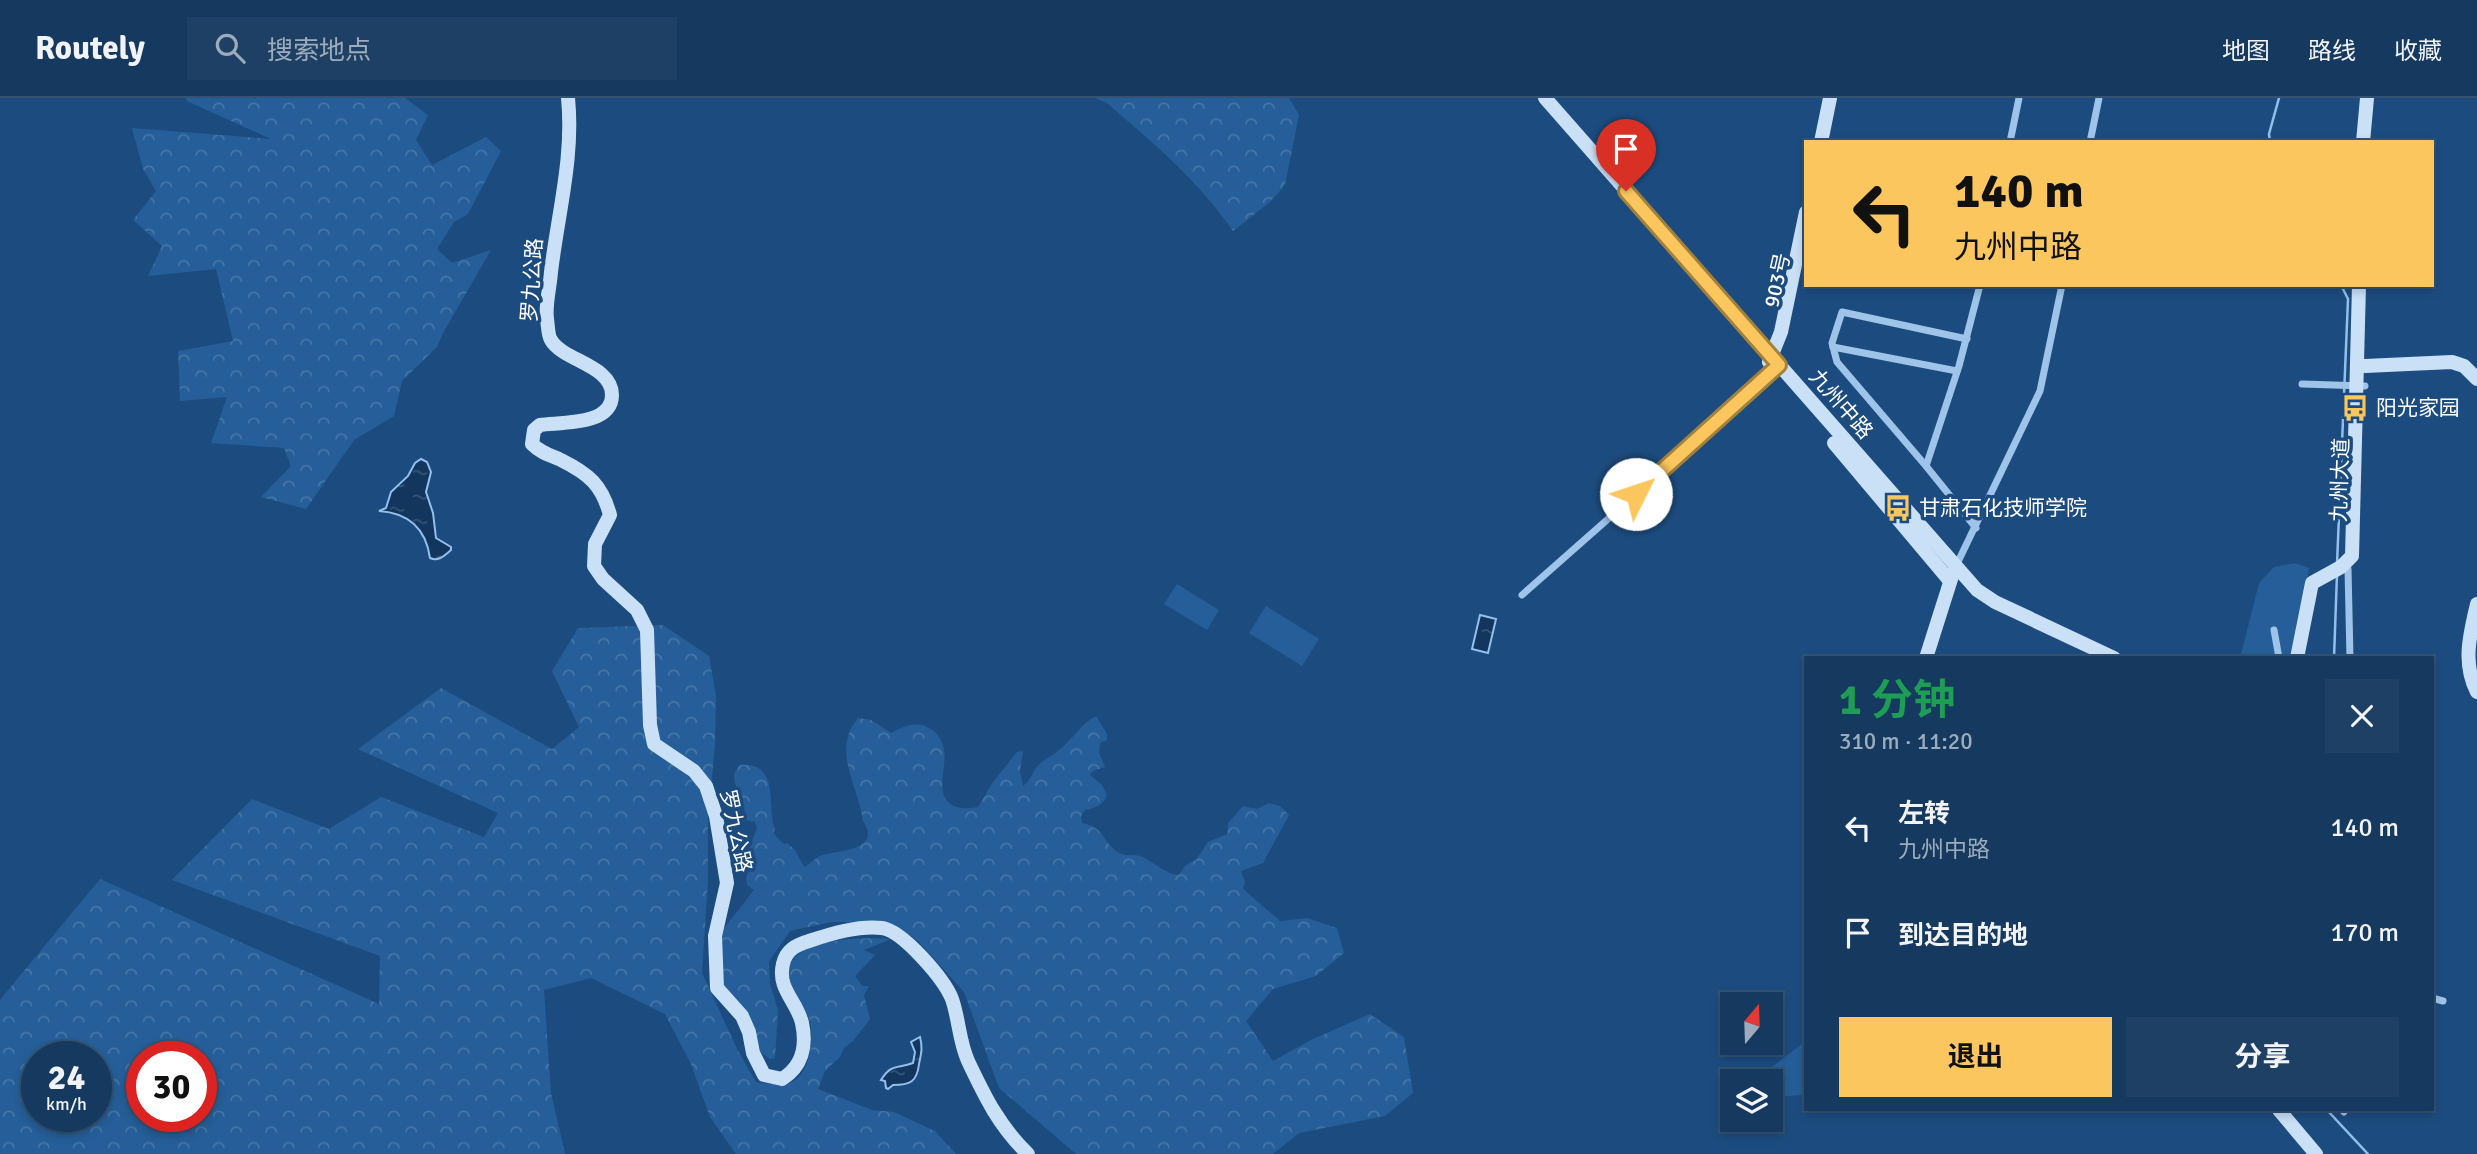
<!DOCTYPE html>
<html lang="zh">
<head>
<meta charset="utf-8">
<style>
  body { margin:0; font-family:Signika,"Noto Sans SC",sans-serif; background:#1e4065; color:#f1f3f6; height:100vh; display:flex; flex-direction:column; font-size:26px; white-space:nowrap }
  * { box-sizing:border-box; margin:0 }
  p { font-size:23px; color:#9dacbd }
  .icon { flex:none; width:38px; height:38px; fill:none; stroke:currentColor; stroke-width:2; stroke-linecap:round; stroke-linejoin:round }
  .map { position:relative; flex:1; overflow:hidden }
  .sheet { position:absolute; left:1804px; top:558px; width:630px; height:455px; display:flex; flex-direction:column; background:#15395f; border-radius:0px; box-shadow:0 4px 10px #0003,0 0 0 2px #345374 }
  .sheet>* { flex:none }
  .top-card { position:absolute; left:1804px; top:42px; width:630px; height:147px; border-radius:0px; box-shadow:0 4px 10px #0003,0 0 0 2px #345374; background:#fac65d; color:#111; overflow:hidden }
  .needle { width:46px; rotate:19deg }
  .tools { position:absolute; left:1720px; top:894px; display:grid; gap:14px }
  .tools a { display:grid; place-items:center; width:63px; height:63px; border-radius:0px; background:#15395f; box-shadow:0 4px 10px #0003,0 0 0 2px #345374; font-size:35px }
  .speed { position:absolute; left:21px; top:943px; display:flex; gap:14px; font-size:35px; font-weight:700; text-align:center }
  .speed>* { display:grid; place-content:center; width:91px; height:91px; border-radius:50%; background:#15395f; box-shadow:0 4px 10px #0003,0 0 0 2px #345374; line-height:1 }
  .speed small { font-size:18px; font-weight:400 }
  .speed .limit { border:10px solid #d22; background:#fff; color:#111 }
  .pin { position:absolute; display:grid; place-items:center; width:60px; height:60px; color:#fff; margin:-72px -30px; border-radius:50% 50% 50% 0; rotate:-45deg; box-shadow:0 0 7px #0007 }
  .pin .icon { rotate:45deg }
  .me { position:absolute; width:77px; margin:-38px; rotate:49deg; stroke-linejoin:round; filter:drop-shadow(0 0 5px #0008) }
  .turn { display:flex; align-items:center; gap:24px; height:147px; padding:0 35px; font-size:32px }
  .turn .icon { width:91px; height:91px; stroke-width:2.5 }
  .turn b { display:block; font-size:49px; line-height:60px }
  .round { display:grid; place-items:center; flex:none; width:74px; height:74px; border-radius:0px; background:#1e4065 }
  .head { display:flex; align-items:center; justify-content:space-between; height:119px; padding:0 35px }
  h1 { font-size:42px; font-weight:700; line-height:52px; color:#1e9e55 }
  .action { display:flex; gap:14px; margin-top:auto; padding:14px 35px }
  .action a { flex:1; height:80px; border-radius:0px; background:#fac65d; color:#111; font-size:28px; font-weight:700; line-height:80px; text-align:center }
  .action a+a { background:#1e4065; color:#f1f3f6 }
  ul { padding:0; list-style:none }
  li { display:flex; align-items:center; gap:21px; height:105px; padding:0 35px }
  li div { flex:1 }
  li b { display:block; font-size:26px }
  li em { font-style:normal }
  header { display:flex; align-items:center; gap:42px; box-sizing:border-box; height:98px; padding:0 35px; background:#15395f; border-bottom:2px solid #345374 }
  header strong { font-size:33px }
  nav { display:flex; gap:38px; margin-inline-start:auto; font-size:24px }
  .search { width:490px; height:63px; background:#1e4065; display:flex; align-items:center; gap:18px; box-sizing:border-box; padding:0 24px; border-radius:0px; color:#9dacbd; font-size:26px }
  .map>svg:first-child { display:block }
  .green { fill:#255e98 }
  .forest { fill:url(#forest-crowns); fill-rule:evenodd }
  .water { fill:url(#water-ripples); stroke:#92bfeb; stroke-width:2 }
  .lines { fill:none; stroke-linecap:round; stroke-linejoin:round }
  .stream { stroke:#92bfeb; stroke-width:2.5 }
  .street { stroke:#9fc4e9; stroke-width:7 }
  .secondary { stroke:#cae0f7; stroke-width:14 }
  .route-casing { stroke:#a2813c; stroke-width:18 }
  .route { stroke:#fac65d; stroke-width:12 }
  .labels { text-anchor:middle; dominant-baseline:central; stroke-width:7; stroke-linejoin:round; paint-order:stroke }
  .street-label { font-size:21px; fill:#fff; stroke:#1c4c7f }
  .poi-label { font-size:21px; fill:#fff; stroke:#1c4c7f; text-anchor:start }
</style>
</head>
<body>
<header>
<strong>Routely</strong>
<div class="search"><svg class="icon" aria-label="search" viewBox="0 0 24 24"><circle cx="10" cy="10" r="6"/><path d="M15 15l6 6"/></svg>搜索地点</div>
<nav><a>地图</a><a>路线</a><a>收藏</a></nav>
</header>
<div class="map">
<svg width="2477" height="1056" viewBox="0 0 2477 1056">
  <defs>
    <pattern id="forest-crowns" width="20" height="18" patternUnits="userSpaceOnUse" patternTransform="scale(1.75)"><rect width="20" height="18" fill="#255e98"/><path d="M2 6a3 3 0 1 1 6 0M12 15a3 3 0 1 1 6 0" fill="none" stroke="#4676a7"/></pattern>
    <pattern id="water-ripples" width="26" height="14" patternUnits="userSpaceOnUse" patternTransform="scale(1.75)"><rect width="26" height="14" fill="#12365e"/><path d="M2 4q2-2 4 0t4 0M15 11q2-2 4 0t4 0" fill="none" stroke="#365476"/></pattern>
  </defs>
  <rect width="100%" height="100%" fill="#1c4c7f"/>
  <g class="green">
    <path d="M2295,465L2309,470L2295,560H2240L2259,485L2274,469Z"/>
    <path d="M1177,486L1219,512L1207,532L1164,506Z"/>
    <path d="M1266,508L1319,541L1302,568L1249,535Z"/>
    <path d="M1806,943V997L1771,999V984L1766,983L1764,975Z"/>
  </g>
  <g class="forest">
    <path d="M186,0H405L428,17L416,42L432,67L486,39L501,53L468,116L454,124L437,151L452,165L491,152L443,235L437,249L402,283L394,318L354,342L306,411L261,399L291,368L284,350L211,345L227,299L180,303L178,253L233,243L216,171L148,178L162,148L133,122L156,93L143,71L132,30L271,41L187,3Z"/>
    <path d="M1096,0H1289L1299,17L1285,87L1270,104L1233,133C1199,83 1152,44 1107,5Z"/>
    <path d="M663,527L709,558L716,598L715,647L708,721V782L702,875L738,953L756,984C766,985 778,988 788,985C810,980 814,942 810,924C805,908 789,892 789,875C789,839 865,839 891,841L864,852L875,857L855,878L862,888H869L864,897L870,921L853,943L844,950L840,959L825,973L818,991L872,1012L894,1014L935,1033L956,1056H736L710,1019L691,966L665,916L591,880L544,892L551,995L565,1056H0V902L100,781L379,906L380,858L172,782L252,701L329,731L381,699L484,739L498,715L358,651L441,590L552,651L579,629L552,573L578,530ZM37,959H96V1018H37ZM142,959H201V1018H142Z"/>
    <path d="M1096,618L1107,636V642L1100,645L1099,654L1105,669L1093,673L1090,677L1102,687L1107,697C1103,708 1095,710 1085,712L1081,718L1082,725C1105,730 1101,741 1116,753C1125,760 1133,755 1143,759C1155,765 1164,775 1178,777L1186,767L1196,762L1208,744L1227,736L1228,725L1243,708L1257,711L1269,705L1280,708L1289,717L1263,765L1241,773L1245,784L1243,791L1280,823L1307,820L1337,830L1344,855L1316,878L1273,891L1246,923L1273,963L1311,942L1370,916L1404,939L1413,995L1385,1018L1299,1035L1273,1056H1076L999,990L964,894L918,843L900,830L876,824H831L790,833L769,863L770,886L778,912L775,960L770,961L759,953L721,889V834L754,792L747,787L746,780L749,771L748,754L757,730L755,724L746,722C745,714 744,706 741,699C736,687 729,678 740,667C781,664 766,708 775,731L773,735L784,746L787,745L795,752L804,769C811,766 815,759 823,757C838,752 883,753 863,723C858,686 831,653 858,620L871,622L891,635C902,629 914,623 927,629C961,646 932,684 947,703C955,712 968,711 978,709L993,684L1017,654L1023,653L1020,673L1023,688C1030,683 1031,677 1036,670C1042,662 1051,659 1058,653C1072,642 1081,626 1096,618Z"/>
  </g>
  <g class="water">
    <path d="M421,361L427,364L431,374L426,394L433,415L436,440L451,449V452C445,457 439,464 430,460C426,431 409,415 379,413L386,410L391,394L408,378L415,365Z"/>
    <path d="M1480,517L1496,521L1488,555L1472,551Z"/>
    <path d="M920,939C923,950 921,956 919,966C917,984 910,987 893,987L888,991L886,990L885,983L881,982C892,965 897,971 913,965L915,954L911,944Z"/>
  </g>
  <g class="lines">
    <g class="stream">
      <path d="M2270,44L2269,36L2279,0"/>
      <path d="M2337,466L2348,201L2341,187"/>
      <path d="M2334,560L2337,476"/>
      <path d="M2327,1012L2368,1056"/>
    </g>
    <g class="street">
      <path d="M1829,44H1830"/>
      <path d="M2010,44L2019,0"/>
      <path d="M2090,44L2099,0"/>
      <path d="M1833,249L1957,273"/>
      <path d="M2302,286L2365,288"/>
      <path d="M1926,368L1837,264L1832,245L1842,214L1967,241"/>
      <path d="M1976,430L1926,368L1959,268L1980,187"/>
      <path d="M1956,468L2040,293L2062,187"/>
      <path d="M2348,471L2350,560"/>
      <path d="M1522,497L1762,285L1779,267"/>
      <path d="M2274,532L2279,560"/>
      <path d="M2432,900L2443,903"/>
      <path d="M2344,1014L2345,1012"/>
    </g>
    <g class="secondary">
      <path d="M568,0C574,59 558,115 551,174C550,189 545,207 547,221C548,227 548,238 551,242C563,263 612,267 612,297C612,328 560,324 540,327L534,332L532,346C541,355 550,357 561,362C589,376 602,387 610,417L595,446L594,468L603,481L637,512L647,532L650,627L654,646L694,673L706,688L716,718L727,785L715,838L717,890L742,918L749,934L753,955L764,977L782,981C802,969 807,948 802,925C797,903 777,891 783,866C786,852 796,847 809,843C830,836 859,827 882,830C903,833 944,881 952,901C959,921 959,943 968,963C985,999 999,1028 1028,1056"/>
      <path d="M1545,0L1977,492L1995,504L2114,560"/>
      <path d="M1821,44L1830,0"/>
      <path d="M2363,44L2367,0"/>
      <path d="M1769,264L1781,234L1806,114"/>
      <path d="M2365,268L2452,264L2464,268L2477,281"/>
      <path d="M1834,345L1950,483"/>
      <path d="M2477,506C2470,536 2462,565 2477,594"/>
      <path d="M1926,560L1953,475"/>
      <path d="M2297,560L2312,485L2341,469L2352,458L2359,187"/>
      <path d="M2279,1012L2316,1056"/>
    </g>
  </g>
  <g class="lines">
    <defs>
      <path id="route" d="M1626,93L1779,267L1636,396"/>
    </defs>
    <use href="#route" class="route-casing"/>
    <use href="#route" class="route"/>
  </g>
  <defs>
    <symbol id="bus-bare" viewBox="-9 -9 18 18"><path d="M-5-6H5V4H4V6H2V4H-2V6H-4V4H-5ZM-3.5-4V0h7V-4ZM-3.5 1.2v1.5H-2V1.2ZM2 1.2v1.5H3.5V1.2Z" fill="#fac65d" stroke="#1c4c7f" stroke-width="2.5" paint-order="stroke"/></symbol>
  </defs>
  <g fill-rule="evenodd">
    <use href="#bus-bare" x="2336" y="291" width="38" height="38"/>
    <use href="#bus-bare" x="1879" y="391" width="38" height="38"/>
  </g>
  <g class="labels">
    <g class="street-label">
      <text transform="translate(532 182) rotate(-86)">罗九公路</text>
      <text transform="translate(1777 182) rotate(-77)">903号</text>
      <text transform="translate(1841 306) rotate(49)">九州中路</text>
      <text transform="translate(2340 382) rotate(-88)">九州大道</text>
      <text transform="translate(736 733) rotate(78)">罗九公路</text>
    </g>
    <g class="poi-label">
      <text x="2376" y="310">阳光家园</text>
      <text x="1919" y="410">甘肃石化技师学院</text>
    </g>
  </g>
</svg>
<div class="tools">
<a><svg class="needle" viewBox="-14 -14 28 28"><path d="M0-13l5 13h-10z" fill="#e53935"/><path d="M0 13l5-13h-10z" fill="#9dacbd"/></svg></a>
<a><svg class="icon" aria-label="layers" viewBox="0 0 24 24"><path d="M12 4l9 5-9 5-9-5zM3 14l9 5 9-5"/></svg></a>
</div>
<div class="speed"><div>24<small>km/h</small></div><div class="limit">30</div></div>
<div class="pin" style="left:1626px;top:93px;background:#d93025"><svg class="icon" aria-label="arrive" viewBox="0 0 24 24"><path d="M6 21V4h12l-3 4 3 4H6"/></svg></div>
<svg class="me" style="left:1636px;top:396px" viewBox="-20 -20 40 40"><circle r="19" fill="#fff"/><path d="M0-13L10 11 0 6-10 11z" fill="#fac65d"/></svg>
<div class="top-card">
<div class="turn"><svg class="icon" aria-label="left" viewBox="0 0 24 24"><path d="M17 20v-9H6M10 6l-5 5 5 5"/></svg><div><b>140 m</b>九州中路</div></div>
</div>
<section class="sheet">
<div class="head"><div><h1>1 分钟</h1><p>310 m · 11:20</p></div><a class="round"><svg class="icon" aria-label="close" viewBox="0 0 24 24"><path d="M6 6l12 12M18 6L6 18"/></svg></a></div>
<ul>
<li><svg class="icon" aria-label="left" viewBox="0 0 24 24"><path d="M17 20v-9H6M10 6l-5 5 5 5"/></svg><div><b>左转</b><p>九州中路</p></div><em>140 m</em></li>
<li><svg class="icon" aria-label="arrive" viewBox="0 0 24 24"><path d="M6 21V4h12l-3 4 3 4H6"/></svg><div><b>到达目的地</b></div><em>170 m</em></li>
</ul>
<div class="action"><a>退出</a><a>分享</a></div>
</section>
</div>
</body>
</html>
